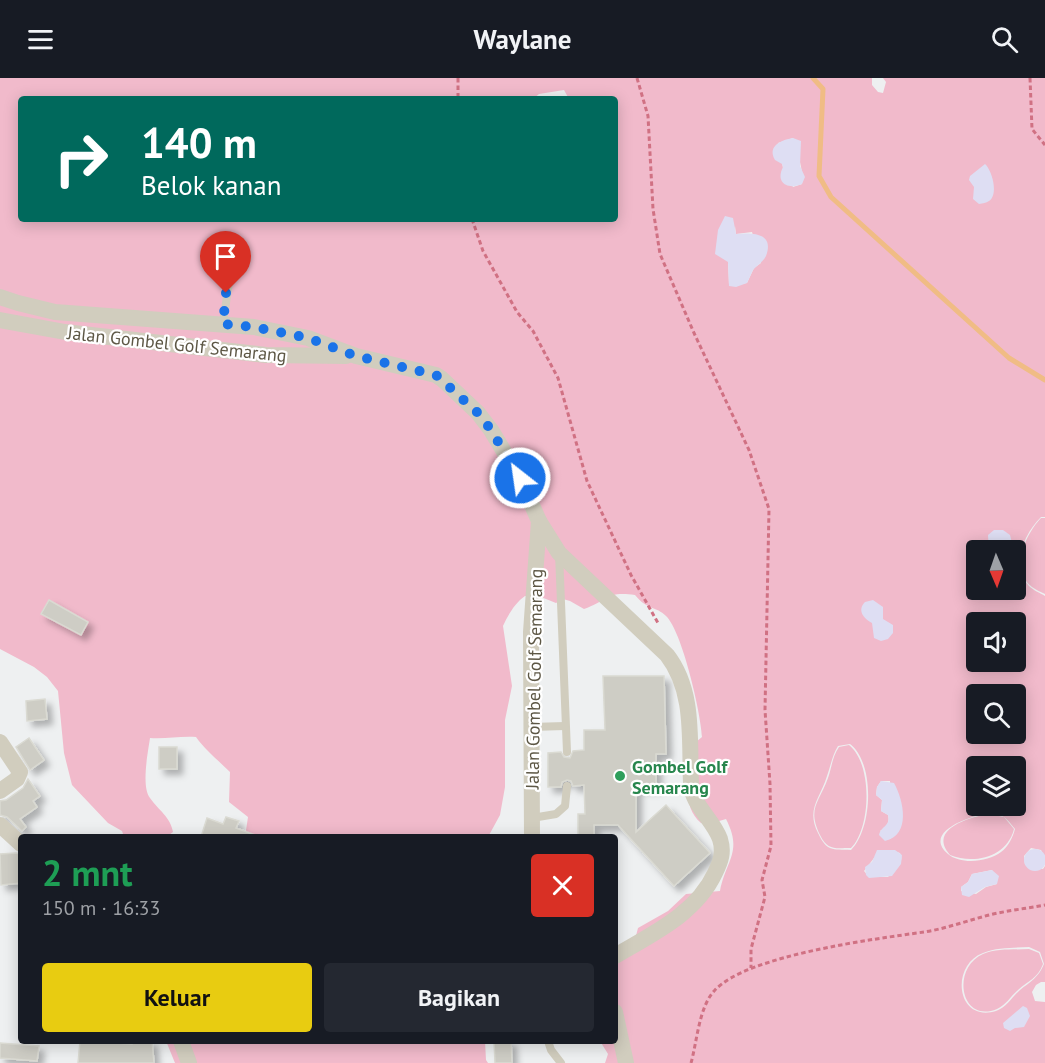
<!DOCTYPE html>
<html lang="id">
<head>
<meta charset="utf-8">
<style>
  body { margin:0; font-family:"PT Sans",sans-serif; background:#242831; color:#f1f3f6; height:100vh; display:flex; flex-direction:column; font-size:22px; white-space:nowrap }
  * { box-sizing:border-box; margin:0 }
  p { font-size:20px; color:#9ea1a6 }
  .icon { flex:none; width:33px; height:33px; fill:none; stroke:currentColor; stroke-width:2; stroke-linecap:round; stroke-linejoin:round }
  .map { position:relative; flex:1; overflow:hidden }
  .sheet { position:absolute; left:18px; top:756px; width:600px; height:210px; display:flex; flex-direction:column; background:#171b24; border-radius:6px; box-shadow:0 3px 15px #0003 }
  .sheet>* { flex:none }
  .banner { position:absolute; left:18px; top:18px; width:600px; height:126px; border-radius:6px; box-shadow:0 3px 15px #0003; background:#00695c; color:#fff; overflow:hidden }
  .needle { width:39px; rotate:178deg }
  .controls { position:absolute; left:966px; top:462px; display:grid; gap:12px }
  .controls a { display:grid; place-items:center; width:60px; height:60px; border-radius:6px; background:#171b24; box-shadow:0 3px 15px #0003; font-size:30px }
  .pin { position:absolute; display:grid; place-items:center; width:51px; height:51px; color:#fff; margin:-62px -26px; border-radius:50% 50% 50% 0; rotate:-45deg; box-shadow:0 0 6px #0007 }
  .pin .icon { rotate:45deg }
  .me { position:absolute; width:66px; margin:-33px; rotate:330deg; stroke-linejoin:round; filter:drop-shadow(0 0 4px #0008) }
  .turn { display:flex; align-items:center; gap:21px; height:126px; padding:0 24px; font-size:27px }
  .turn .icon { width:78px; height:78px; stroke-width:2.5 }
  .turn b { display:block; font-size:42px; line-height:51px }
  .round { display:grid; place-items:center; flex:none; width:63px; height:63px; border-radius:6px; background:#242831 }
  .head { display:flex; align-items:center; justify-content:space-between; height:102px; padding:0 24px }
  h1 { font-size:36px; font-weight:700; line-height:45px; color:#1e9e55 }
  .primary-button { display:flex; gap:12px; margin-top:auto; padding:12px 24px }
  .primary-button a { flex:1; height:69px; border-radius:6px; background:#e8cc11; color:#111; font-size:24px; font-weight:700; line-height:69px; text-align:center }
  .primary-button a+a { background:#242831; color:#f1f3f6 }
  header { display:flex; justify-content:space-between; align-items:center; height:78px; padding:0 24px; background:#171b24; font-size:27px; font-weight:700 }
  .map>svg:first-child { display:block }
  .green { fill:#f1bacb; fill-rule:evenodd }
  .sand { fill:#dedef3 }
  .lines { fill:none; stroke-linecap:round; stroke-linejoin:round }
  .stream { stroke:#f0bc85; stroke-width:5 }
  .building { fill:#cecdc5; stroke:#dadad2; stroke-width:1.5; filter:url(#shadow) }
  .path { stroke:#d07183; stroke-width:3; stroke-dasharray:4.5 3; stroke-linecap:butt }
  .lane { stroke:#d1cdbe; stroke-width:8 }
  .street { stroke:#d1cdbe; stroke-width:16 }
  .route { stroke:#1a73e8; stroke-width:10; stroke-dasharray:0 18 }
  .leisure-dot { fill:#2e9e5b; stroke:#fff; stroke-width:2 }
  .labels { text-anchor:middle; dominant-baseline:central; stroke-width:4.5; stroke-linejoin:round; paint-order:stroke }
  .street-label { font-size:18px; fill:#5d5745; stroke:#fff }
  .leisure-label { font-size:18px; font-weight:bold; fill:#27864d; stroke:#fff; text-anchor:start }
</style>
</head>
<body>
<header><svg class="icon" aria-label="menu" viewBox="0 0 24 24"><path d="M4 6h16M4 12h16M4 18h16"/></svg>Waylane<svg class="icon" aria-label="search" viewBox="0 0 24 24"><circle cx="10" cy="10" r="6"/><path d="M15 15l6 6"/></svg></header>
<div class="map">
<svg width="1045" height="985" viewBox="0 0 1045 985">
  <defs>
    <filter id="shadow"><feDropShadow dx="5.5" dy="5.5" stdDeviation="3" flood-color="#0004"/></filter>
  </defs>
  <rect width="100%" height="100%" fill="#eef0f1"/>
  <g class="green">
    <path d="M0,0H872V7L878,14L883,15L886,4L883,0H1045V439H1041C1024,456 1010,487 1029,508C1033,512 1040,515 1045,518V780L1041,772L1031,770L1024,778L1025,787L1043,791L1045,788V904H1041L1036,907L1032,914L1035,923L1045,924V985H605L608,976L600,963H615V883L631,877L638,850L668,833L686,816L720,813C726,782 743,774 726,741L709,746L701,745C678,725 691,691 696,664L702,659C701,635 682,553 666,538C656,528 647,532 635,517C605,513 608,523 584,531L570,523L563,521L556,525L541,519L525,518C515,525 508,537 503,548L512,608L505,642V709L500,737L488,759H245L248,739L229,724L230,694C218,682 206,673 196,659C180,658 166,661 150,660C148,674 141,709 150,720C159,733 170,738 173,754L166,759H124L122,753L108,745L72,707L64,675L58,613L47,599L34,589L0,571ZM564,12L569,21H615V141H21V21H533L539,16ZM793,60C797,75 804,91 802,106L793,109L783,90L778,65ZM735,148L736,156L752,154L761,185L754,190L747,205L729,207L728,184ZM988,469H1011L1009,472H1016V512H976V472H989ZM976,544H1016V584H976ZM976,616H1016V656H976ZM850,666C875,685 873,750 851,772C832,771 827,774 818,755C806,731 820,721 827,698C831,687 832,678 838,668ZM976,688H1016V728H976ZM881,703H890L891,761L880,753C886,749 890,745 888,737L881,733L882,722L876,717L877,709ZM989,735C1003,735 1007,741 1015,751C1013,759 1008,769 1001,774C988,784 961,787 948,776C921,753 974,737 989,735ZM890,772L900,775C905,785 895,792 888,799H869L864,793L874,780ZM992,792L997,806L986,809L976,816L961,813V809L968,804L972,796ZM1029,869L1040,874L1044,886C1039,899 1030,904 1020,912C1012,919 1006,930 996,933C956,945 950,887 983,875C998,869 1014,870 1029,869Z"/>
    <path d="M1041,440H1045V516C1041,514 1036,512 1032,509C1009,491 1026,456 1041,440Z"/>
    <path d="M849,667C873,686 871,750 851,770C835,770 828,773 820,757C807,730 819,725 828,700C832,689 832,679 839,669Z"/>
    <path d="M989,736L1004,739L1014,751C1007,779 974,787 950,777C927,751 970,739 989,736Z"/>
    <path d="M1029,871L1039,875L1043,886C1038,900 1028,903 1018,912C1010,919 1006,927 997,931C960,946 951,890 983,876C997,870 1014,872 1029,871Z"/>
    <path d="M166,963H485L486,982L488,985H175Z"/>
  </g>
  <g class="sand">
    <path d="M793,60L801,63L800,88L805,99L802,106C788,112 775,105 783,89L782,86L775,82C767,68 781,62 793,60Z"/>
    <path d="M985,86C992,92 999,117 989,123C986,125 983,125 979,126L973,121L974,109L969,102L970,98Z"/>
    <path d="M725,138L733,140L736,156C751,155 775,154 766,178C763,184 757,187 753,192C751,196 749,201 747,205L736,209L729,208L728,184L715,176L718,152Z"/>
    <path d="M994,452H1003L1010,457L1012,465L1009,472H989L988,457Z"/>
    <path d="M873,522L883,529V541L893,547V555L888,561L881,563L874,560L872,545C863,540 857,532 865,524Z"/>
    <path d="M881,703L894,705C904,723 911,757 885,763L879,757C881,748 891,748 888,737L881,733L882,722L876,717L877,709Z"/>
    <circle cx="1035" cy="782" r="11"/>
    <path d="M877,772H895L902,777L901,786L892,798L869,800L866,797L865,789L872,784Z"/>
    <path d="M992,792L999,798L997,806L985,809L969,819L962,817L961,809L968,804L972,796Z"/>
    <path d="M1023,928L1027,930L1030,938L1024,949L1015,950L1010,953L1004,950L1003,945Z"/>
  </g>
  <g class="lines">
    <path class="stream" d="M813,0L823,11L819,98L831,119L1009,280L1045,302"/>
  </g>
  <g class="building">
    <path d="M49,522L88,544L81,557L41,536Z"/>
    <path d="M603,598H664L666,676H656V709H636V754L666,727L710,775L674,808L618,747H594V759H578V736H585L584,707L573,708L571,703L567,702L562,704L561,709H548V675L561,674L564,679L570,680L573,673L584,672V652H605Z"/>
    <path d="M45,621L47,641L27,643L26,623Z"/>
    <path d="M29,660L44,682L30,692L16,669Z"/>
    <rect x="159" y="669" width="18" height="22"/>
    <path d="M28,701L40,718L33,723L37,729L20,741L26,749L22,753L7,739L0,737V723L6,722L23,710Z"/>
    <path d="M226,739L239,743L236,750L255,757V759H201L207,740L223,746Z"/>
    <path d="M16,775L21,776V805L1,807L0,776Z"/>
    <path d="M80,963L132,966V963H152L154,985H78Z"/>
    <path d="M494,963H511L512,985H495Z"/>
    <path d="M0,965L39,968L37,983L0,980Z"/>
  </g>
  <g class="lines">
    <g class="path">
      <path d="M458,0V21"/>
      <path d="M637,0L648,38L653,131L660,176L694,255L749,372L769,431L765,632L770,706L771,768L762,802L765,819L751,871V890"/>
      <path d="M1030,0L1032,51L1045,67"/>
      <path d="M472,141L483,173L517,234L533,253L558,300L587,403L631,497L658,545"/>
      <path d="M691,985C697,964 699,928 715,912C748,877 875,861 924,854C944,851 963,844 982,839C1002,833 1024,831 1045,827"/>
    </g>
    <g class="lane">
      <path d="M223,246L234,169"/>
      <path d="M559,475L567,674"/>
      <path d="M531,649L565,648"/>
      <path d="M532,740L556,736L565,728L567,708"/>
      <path d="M548,963L551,972L561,985"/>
    </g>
    <g class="street">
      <path d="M0,219L18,225L55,234L254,249L308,260L356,278L436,297L442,301L478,335L491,352L520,400L539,443L531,554L532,759"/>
      <path d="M0,242L65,254L266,277L346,278"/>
      <path d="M539,443L559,475L667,577C695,613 689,662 691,705C691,726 713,741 720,761C724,774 721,783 715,795C696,836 652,856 615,878"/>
      <path d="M0,664L20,694L17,701L0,713"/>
      <path d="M0,747L21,766"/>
      <path d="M615,934L626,985"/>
      <path d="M181,963L189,985"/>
    </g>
  </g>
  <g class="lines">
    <path class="route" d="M226,215L223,246L254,249L308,260L356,278L436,297L478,335L491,352L520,400"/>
  </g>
  <circle class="leisure-dot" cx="620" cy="698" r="6"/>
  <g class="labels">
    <g class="street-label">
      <text transform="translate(177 266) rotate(6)">Jalan Gombel Golf Semarang</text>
      <text transform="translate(534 601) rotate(-89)">Jalan Gombel Golf Semarang</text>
    </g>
    <g class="leisure-label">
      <text x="632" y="688">Gombel Golf<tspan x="632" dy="21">Semarang</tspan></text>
    </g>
  </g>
</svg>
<div class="controls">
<a><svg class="needle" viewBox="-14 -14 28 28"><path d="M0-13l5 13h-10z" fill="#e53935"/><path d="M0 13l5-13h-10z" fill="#9ea1a6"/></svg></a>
<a><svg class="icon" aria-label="sound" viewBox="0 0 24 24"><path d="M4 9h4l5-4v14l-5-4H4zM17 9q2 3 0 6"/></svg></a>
<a><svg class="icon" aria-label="search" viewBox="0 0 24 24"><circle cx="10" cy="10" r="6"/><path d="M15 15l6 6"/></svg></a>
<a><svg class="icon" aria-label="layers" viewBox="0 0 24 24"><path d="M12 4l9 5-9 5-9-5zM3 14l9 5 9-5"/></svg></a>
</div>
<div class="pin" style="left:226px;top:215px;background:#d93025"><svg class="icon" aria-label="arrive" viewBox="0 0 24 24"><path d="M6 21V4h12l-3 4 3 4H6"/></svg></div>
<svg class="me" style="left:520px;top:400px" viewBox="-20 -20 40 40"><circle r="17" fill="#1a73e8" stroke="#fff" stroke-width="3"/><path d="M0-11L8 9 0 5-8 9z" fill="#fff"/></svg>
<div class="banner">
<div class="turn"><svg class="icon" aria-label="right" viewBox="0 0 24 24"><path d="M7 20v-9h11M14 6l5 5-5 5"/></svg><div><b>140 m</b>Belok kanan</div></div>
</div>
<section class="sheet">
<div class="head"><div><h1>2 mnt</h1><p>150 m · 16:33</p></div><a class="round" style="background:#d93025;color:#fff"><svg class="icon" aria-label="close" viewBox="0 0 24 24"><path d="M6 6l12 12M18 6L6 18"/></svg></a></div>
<div class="primary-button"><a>Keluar</a><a>Bagikan</a></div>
</section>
</div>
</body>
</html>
